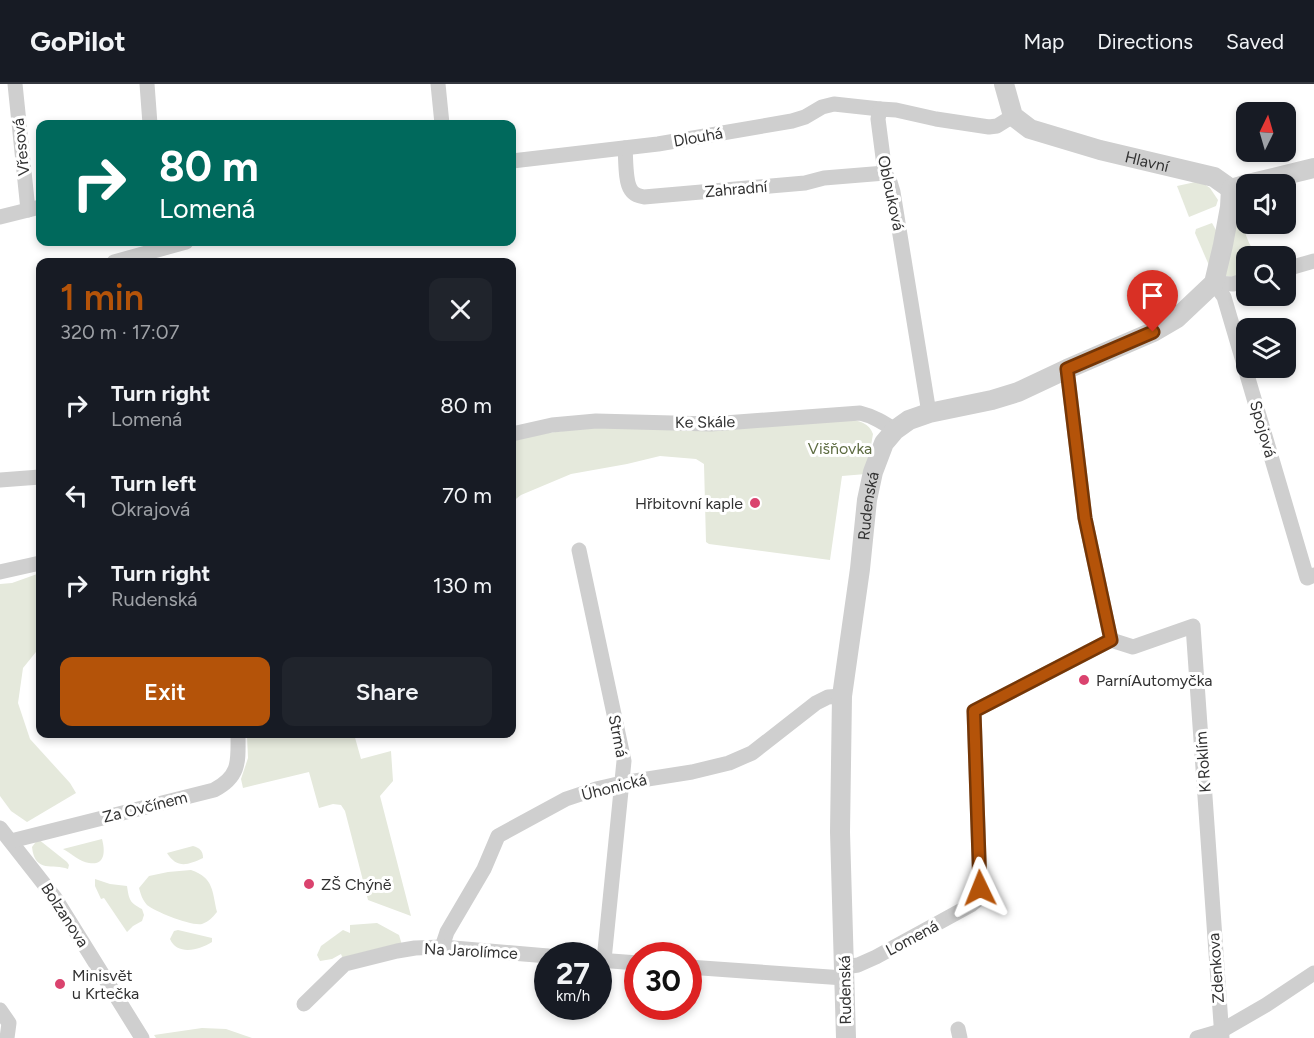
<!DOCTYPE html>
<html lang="en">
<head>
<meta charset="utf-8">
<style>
  body { margin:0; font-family:Figtree,sans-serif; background:#20242c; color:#f1f3f6; height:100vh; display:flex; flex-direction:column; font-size:22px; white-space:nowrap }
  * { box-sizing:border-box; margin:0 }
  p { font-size:20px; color:#9ea1a6 }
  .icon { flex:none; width:33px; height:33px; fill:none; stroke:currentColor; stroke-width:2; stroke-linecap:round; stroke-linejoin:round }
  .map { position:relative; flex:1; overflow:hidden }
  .side { position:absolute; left:36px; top:174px; width:480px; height:480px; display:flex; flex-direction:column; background:#171b24; border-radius:12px; box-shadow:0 3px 9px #0003 }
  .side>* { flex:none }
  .banner { position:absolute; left:36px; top:36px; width:480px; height:126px; border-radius:12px; box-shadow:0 3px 9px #0003; background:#00695c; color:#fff; overflow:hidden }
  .needle { width:39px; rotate:5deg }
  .fabs { position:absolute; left:1236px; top:18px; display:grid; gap:12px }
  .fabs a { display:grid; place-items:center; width:60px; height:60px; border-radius:12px; background:#171b24; box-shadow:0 3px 9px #0003; font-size:30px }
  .speed { position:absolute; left:534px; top:858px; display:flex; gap:12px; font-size:30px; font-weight:700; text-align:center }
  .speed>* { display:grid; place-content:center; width:78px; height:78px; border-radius:50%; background:#171b24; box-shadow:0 3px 9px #0003; line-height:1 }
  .speed small { font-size:15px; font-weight:400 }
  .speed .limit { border:9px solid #d22; background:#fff; color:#111 }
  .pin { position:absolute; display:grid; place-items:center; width:51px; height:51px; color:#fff; margin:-62px -26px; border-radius:50% 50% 50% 0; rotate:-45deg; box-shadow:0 0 6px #0007 }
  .pin .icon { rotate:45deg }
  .me { position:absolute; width:66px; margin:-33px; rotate:358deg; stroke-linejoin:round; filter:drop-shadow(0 0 4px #0008) }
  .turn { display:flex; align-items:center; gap:21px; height:126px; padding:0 24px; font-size:27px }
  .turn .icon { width:78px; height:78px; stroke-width:2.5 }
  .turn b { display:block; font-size:42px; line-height:51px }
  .round { display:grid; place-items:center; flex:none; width:63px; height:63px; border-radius:12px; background:#20242c }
  .headline { display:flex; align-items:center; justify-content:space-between; height:102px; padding:0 24px }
  h1 { font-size:36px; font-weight:600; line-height:45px; color:#b45309 }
  .primary-button { display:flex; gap:12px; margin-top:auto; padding:12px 24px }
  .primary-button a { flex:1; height:69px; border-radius:12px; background:#b45309; color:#fff; font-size:24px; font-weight:600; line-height:69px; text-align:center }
  .primary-button a+a { background:#20242c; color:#f1f3f6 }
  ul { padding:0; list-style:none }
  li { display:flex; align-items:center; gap:18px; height:90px; padding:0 24px }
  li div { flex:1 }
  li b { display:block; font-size:22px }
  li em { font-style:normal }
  header { display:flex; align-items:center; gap:36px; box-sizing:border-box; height:84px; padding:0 30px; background:#171b24; border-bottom:2px solid #363941 }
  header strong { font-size:28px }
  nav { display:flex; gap:33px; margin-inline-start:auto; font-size:21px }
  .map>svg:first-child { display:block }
  .green { fill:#e5e9dc }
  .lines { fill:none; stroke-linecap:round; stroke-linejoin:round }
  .minor { stroke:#cfcfcf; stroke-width:15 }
  .tertiary { stroke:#cfcfcf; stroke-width:20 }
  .route-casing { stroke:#753606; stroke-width:15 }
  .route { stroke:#b45309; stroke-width:10 }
  .poi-dot { fill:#da436e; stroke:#fff; stroke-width:2 }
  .labels { text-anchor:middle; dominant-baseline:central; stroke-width:6; stroke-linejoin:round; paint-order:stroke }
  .street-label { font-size:16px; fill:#323232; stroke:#fff }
  .park-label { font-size:16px; fill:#5e6c42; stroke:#fff }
  .poi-label { font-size:16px; fill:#323232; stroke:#fff; text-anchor:start }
</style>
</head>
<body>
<header>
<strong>GoPilot</strong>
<nav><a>Map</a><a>Directions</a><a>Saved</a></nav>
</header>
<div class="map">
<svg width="1314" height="954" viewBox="0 0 1314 954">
  <rect width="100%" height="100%" fill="#fff"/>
  <g class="green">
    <path d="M1200,97L1210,104L1218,116L1216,122L1189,133L1177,102Z"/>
    <path d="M1241,113C1243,120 1240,125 1241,132C1243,145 1249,162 1257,172H1246V184L1239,187L1238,193L1225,192L1231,151Z"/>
    <path d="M1212,139L1217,148L1211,186L1195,149L1196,145Z"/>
    <path d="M849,335C860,337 869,339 873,350L866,390L842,392L830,476L709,460L706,458L704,380L696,375L660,372L627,380L571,390L521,411L512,418V356L548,349L600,342Z"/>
    <path d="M40,489V563L23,584L18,619L30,655L70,699L76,709L27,738L11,727L0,712V500L12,499Z"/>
    <path d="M248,650H354L361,675L391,667L393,697L380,712L411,832L368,816L345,727L341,721L333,720L319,724L309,688L243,704L241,695L248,674L247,652Z"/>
    <path d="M38,755L67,778L69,781L68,785C53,779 35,790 32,763Z"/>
    <path d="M102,755C105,766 106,782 89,779C80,778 71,769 63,765Z"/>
    <path d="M193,762C200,764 203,767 203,774C188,781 177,785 167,769Z"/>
    <path d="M191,786C214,794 212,807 217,828C213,833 208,838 202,840C190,842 156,828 147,821C142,815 141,811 139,804L149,792L168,788Z"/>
    <path d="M95,795L110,800L127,802C129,816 130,819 142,825L144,831L142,837L133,842L127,848L104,814L101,815L95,802Z"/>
    <path d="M377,839L399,851L402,861L343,875L341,870L332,875L320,877L317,871L321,862L343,846L350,849V841Z"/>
    <path d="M178,846L212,854V858C200,866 177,872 170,855L174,847Z"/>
    <path d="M202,944L226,945L252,954H156L154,951Z"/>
  </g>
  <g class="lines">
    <g class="minor">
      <path d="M15,0L28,126"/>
      <path d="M147,0L150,40"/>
      <path d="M438,0L442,40"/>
      <path d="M625,64C626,75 625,98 631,106C634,111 639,112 644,113L805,99L824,94L885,89"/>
      <path d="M512,77L658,60L792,37L805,33L822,23L834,20L880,25"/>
      <path d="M0,133L40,123"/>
      <path d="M114,178L186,158"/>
      <path d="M1286,185L1314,177"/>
      <path d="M1214,199L1224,213L1307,494L1314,491"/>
      <path d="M1214,199L1233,200L1246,196"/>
      <path d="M1067,285L1085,434L1111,556"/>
      <path d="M929,329L893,108L890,98L885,89L878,35L880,25L896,26L936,35L989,43L997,42L1013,32"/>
      <path d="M512,350L552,341L596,337L711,340L860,329C873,332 884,339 895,346"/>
      <path d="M0,396L40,393"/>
      <path d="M579,466L624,677L604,876"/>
      <path d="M0,488L40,479"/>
      <path d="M0,744L55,814L142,954"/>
      <path d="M11,757L214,706C241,692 238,676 238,650"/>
      <path d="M442,863L447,848L484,785L498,752L566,715L596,705L622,699L692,688L729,679L752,669L816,619L828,613L842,612"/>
      <path d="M598,876L638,879"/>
      <path d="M688,883L844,894"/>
      <path d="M845,883L858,881L876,873L971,821L977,816L980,804L974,627L1111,556L1133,563L1193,542L1222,954"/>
      <path d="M304,920L345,880L397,867L415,864L442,863L548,872"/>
      <path d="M0,926L9,939L7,954"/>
      <path d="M958,945L960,954"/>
      <path d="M1197,954L1221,947L1266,921L1314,889"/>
    </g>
    <g class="tertiary">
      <path id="s1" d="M1004,0L1013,32L1030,45L1100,66L1214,93L1231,105"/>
      <path d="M1231,105L1244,101L1314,84"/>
      <path id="s2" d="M846,954L840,748L842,612L860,485L867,416L873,388L884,359L895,346L909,336L929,329L992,316L1018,308L1067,285L1153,248L1177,234L1214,199L1223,161L1230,123L1231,105"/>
    </g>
  </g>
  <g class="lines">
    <defs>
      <path id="route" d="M980,804L974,627L1111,556L1085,434L1067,285L1153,248"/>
    </defs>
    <use href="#route" class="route-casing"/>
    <use href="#route" class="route"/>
  </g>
  <g class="poi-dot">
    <circle cx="755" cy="419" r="6"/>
    <circle cx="1084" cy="596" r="6"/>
    <circle cx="309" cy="800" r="6"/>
    <circle cx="60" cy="900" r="6"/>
  </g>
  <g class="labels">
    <g class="street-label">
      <text transform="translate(698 53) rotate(-10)">Dlouhá</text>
      <text transform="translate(21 63) rotate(-96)">Vřesová</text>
      <text stroke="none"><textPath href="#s1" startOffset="176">Hlavní</textPath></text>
      <text transform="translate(736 105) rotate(-5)">Zahradní</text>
      <text transform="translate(891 109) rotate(78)">Oblouková</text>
      <text transform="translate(705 338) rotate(-1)">Ke Skále</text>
      <text transform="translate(1263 345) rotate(74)">Spojová</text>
      <text stroke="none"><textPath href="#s2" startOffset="534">Rudenská</textPath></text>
      <text transform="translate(618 652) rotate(79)">Strmá</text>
      <text transform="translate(1203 678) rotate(-94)">K Roklím</text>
      <text transform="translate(614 703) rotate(-14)">Úhonická</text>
      <text transform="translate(145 723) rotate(-14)">Za Ovčínem</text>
      <text transform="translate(65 831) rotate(57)">Bolzanova</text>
      <text transform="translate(912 854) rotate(-28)">Lomená</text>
      <text transform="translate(471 867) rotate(3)">Na Jarolímce</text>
      <text transform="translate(1216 884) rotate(-94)">Zdenkova</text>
      <text transform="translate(845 906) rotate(-91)">Rudenská</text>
    </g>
    <g class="park-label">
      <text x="840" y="364">Višňovka</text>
    </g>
    <g class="poi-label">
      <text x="743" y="419" text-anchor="end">Hřbitovní kaple</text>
      <text x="1096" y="596">ParníAutomyčka</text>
      <text x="321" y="800">ZŠ Chýně</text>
      <text x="72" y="891">Minisvět<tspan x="72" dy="18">u Krtečka</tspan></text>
    </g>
  </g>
</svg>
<div class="fabs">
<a><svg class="needle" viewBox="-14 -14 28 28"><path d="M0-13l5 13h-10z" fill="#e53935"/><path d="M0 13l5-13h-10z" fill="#9ea1a6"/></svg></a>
<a><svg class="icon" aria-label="sound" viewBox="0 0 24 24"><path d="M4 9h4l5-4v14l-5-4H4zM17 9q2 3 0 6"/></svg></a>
<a><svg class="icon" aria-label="search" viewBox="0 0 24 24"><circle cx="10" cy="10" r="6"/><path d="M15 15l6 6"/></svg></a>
<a><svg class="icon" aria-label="layers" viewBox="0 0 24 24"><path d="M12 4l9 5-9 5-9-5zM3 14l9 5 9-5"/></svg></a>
</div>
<div class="speed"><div>27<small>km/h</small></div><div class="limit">30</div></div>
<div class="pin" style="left:1153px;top:248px;background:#d93025"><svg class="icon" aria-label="arrive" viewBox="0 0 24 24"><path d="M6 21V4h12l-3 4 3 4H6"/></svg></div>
<svg class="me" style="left:980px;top:804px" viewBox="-20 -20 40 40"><path d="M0-17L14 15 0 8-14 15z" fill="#b45309" stroke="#fff" stroke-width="4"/></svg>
<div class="banner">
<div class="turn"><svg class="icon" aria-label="right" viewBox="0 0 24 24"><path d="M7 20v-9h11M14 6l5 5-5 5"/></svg><div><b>80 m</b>Lomená</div></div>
</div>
<section class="side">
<div class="headline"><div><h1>1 min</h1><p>320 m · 17:07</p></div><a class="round"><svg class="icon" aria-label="close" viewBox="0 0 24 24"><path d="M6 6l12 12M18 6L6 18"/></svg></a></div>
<ul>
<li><svg class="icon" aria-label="right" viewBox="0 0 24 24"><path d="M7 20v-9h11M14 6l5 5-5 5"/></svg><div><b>Turn right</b><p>Lomená</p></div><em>80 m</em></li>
<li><svg class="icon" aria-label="left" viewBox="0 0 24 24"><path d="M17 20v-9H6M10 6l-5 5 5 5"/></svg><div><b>Turn left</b><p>Okrajová</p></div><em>70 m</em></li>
<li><svg class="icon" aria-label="right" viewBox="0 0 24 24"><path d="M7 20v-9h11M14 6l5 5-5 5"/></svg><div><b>Turn right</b><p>Rudenská</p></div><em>130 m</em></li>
</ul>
<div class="primary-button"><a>Exit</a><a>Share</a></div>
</section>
</div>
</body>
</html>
